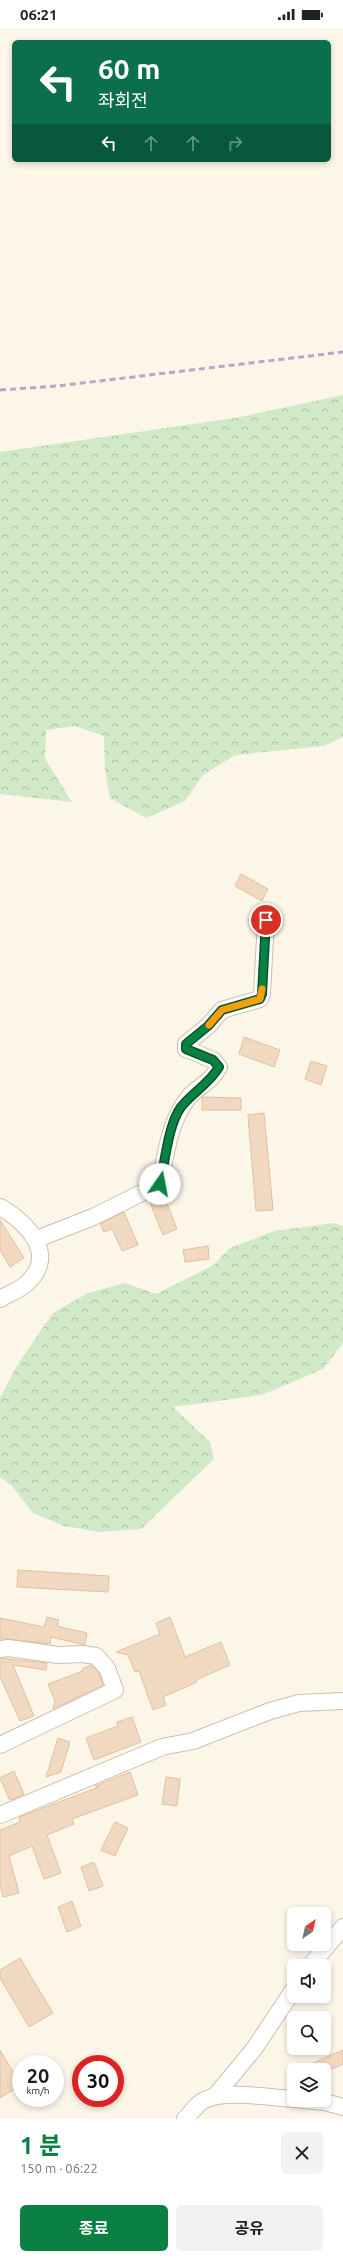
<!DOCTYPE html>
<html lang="ko">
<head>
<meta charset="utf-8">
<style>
  body { margin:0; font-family:Ubuntu,"Noto Sans KR",sans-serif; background:#f2f2f2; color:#202124; height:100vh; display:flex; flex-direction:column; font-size:15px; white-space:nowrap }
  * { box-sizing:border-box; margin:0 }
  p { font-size:13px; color:#757577 }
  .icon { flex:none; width:22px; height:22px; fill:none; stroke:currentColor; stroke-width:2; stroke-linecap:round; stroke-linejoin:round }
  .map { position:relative; height:2091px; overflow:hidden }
  .drawer { display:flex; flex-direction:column; background:#fff; flex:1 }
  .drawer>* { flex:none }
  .top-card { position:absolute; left:12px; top:12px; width:319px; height:122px; border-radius:6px; box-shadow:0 2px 6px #0003; background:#0b6e4f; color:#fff; overflow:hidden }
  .needle { width:26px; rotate:35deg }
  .buttons { position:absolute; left:287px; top:1879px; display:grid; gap:8px }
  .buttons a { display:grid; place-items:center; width:44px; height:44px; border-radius:6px; background:#fff; box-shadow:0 2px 6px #0003; font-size:20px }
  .speed { position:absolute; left:12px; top:2027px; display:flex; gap:8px; font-size:20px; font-weight:700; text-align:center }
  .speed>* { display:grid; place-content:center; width:52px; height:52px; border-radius:50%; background:#fff; box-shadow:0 2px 6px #0003; line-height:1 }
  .speed small { font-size:10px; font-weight:400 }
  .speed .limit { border:6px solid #d22; background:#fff; color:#111 }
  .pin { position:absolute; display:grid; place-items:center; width:34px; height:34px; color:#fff; margin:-17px; border:2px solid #fff; border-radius:50%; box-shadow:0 1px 4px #0007 }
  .me { position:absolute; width:44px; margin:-22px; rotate:12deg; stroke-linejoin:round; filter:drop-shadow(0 0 3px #0008) }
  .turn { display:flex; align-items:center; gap:14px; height:84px; padding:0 20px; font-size:18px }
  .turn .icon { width:52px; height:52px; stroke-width:2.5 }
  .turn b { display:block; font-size:28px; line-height:34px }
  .lanes { display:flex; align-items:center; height:38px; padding:0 20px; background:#0003; justify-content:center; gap:20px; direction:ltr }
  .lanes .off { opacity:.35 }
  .round { display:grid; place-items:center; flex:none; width:42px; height:42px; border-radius:6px; background:#f2f2f2 }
  .overview { display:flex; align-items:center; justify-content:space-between; height:68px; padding:0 20px }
  h1 { font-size:24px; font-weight:700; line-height:30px; color:#0b8043 }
  .cta { display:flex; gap:8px; margin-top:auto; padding:8px 20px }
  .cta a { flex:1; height:46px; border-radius:6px; background:#0b8043; color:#fff; font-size:16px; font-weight:700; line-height:46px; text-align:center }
  .cta a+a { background:#f2f2f2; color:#202124 }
  .status { display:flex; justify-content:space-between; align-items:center; height:28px; padding:0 20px; background:#fff; direction:ltr }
  .status svg { height:11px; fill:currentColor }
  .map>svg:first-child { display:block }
  .forest { fill:url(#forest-crowns) }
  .building { fill:#f1d8c0; stroke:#e3c0a1 }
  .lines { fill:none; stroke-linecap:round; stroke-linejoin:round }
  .street-casing { stroke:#cebfae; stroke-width:18 }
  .street { stroke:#fff; stroke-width:16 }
  .rail { stroke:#baa6c6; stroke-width:3; stroke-dasharray:6 4; stroke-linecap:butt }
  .route-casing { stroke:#07532c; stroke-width:10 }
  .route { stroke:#0b8043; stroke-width:7 }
  .slow { stroke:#f59e0b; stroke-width:7 }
</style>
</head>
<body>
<div class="status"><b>06:21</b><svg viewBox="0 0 49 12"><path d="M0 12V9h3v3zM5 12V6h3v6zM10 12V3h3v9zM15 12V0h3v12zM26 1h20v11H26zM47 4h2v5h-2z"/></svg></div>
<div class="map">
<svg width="343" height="2091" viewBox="0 0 343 2091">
  <defs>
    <pattern id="forest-crowns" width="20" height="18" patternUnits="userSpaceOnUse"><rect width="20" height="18" fill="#d1e9c6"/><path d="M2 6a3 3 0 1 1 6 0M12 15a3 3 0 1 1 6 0" fill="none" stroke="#aec0a3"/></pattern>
  </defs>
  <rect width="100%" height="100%" fill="#fcf6e8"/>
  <g class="forest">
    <path d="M343,367V709L324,718L235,727L203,747L185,773L146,790L110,770L105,742L104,708L75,698L46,702L45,731L72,774L0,766V424L235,390Z"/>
    <path d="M334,1195L343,1198V1315L323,1341L262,1367L173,1379L210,1414L214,1431L141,1501L100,1504L64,1498L33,1485L11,1457L0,1449V1370L18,1336L53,1285L88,1265L125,1255L156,1266L214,1237L230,1220L274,1203Z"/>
  </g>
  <g class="building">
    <path d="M241,846L268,861L262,873L235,858Z"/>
    <path d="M244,1009L280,1022L274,1039L239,1026Z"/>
    <path d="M311,1033L327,1038L321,1057L305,1051Z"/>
    <path d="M202,1069L241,1070V1082H202Z"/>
    <path d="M264,1085L273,1182L256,1183L248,1087Z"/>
    <path d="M163,1165L177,1201L163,1207L149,1172Z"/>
    <path d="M124,1184L138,1217L122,1223L112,1201L104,1204L100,1196Z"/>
    <path d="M0,1192L24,1230L10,1239L0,1222Z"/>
    <path d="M208,1218L209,1231L185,1234L183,1222Z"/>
    <path d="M18,1542L109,1548L108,1564L17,1559Z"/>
    <path d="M47,1589L59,1592L57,1598L87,1605L85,1617L51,1609L50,1616L9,1611H0V1590L44,1599Z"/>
    <path d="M170,1589L185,1629L221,1614L230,1637L196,1652L197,1654L163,1669L166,1677L153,1682L139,1643L135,1644L128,1627L116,1624L160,1606L156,1595Z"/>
    <path d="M0,1630L47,1635L46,1642L13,1637L34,1688L20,1693L0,1649Z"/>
    <path d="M91,1637L99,1645L103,1657L53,1681L55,1673L48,1656L83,1643L82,1641Z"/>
    <path d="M132,1689L141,1714L94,1732L86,1710L118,1698L117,1694Z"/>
    <path d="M58,1710L70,1714L61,1744L46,1749Z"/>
    <path d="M14,1743L24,1766L12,1772L9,1771L0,1750Z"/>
    <path d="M130,1744L138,1767L72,1791L74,1796L47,1807L61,1845L44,1851L32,1818L9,1828L19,1865L3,1869L0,1857V1802L20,1794L19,1789L99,1759L95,1758Z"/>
    <path d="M166,1749L180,1751L177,1778L162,1776Z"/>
    <path d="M115,1794L128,1800L115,1828L101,1822Z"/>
    <path d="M94,1834L103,1858L89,1863L81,1839Z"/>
    <path d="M72,1873L81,1898L67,1904L58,1879Z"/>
    <path d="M20,1930L53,1985L29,1999L0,1950V1942Z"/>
    <path d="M0,2022L21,2057L0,2070Z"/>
    <path d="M343,2022V2036L330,2042H297Z"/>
  </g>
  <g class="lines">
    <defs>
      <g id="street">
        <path d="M0,1179C26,1194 59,1226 27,1255C20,1262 8,1266 0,1271"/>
        <path d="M37,1211L93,1189L160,1156C166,1126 169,1093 189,1069C199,1057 210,1056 219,1039L213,1032L186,1021V1016L208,998L222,982L260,971L262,966L266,892"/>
        <path d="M0,1621L8,1620L58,1627L83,1626L96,1628L107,1640L115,1662L0,1717"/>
        <path d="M0,1787L162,1719L193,1713L270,1683L299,1675L343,1673"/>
        <path d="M310,1938L343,1899"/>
        <path d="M215,2068L254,2021L294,1961"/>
        <path d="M302,2072L325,2074L343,2079"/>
        <path d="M185,2091C190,2086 194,2080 200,2075C219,2060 270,2070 294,2071"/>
      </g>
    </defs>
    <use href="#street" class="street-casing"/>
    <use href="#street" class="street"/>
    <path class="rail" d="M0,362L57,358L343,324"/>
  </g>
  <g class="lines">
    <defs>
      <path id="route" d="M160,1156C165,1134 168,1097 181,1079C193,1064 209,1056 219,1039L213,1032L186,1021V1016L208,998L222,982L260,971L262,966L266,892"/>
    </defs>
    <use href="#route" class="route-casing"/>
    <use href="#route" class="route"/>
    <path class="slow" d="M209,997L222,982L260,971L262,961"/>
  </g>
</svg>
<div class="buttons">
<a><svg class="needle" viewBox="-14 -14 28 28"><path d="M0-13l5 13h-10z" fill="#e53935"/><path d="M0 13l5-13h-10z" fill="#757577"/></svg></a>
<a><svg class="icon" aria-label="sound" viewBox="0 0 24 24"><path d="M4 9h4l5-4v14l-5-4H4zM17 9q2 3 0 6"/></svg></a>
<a><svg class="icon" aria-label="search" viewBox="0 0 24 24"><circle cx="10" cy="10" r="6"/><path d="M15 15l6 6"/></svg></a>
<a><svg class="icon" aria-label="layers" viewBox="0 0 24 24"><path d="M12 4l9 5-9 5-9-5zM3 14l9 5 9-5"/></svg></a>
</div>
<div class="speed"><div>20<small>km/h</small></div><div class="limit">30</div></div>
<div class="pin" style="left:266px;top:892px;background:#d93025"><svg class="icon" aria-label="arrive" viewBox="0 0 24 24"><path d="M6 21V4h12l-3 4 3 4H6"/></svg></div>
<svg class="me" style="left:160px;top:1156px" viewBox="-20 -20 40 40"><circle r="19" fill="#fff"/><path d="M0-13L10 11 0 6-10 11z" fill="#0b8043"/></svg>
<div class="top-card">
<div class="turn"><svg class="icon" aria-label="left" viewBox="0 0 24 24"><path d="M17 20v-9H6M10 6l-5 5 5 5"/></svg><div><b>60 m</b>좌회전</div></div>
<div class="lanes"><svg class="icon" aria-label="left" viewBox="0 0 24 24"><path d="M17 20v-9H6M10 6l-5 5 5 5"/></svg><svg class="icon off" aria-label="ahead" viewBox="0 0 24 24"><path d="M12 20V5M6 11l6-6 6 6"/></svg><svg class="icon off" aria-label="ahead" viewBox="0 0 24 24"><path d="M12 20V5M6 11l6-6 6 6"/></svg><svg class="icon off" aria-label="right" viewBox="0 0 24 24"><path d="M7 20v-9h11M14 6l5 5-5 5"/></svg></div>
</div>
</div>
<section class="drawer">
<div class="overview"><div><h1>1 분</h1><p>150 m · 06:22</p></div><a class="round"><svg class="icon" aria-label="close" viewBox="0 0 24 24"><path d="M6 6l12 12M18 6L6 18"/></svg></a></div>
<div class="cta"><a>종료</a><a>공유</a></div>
</section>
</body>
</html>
